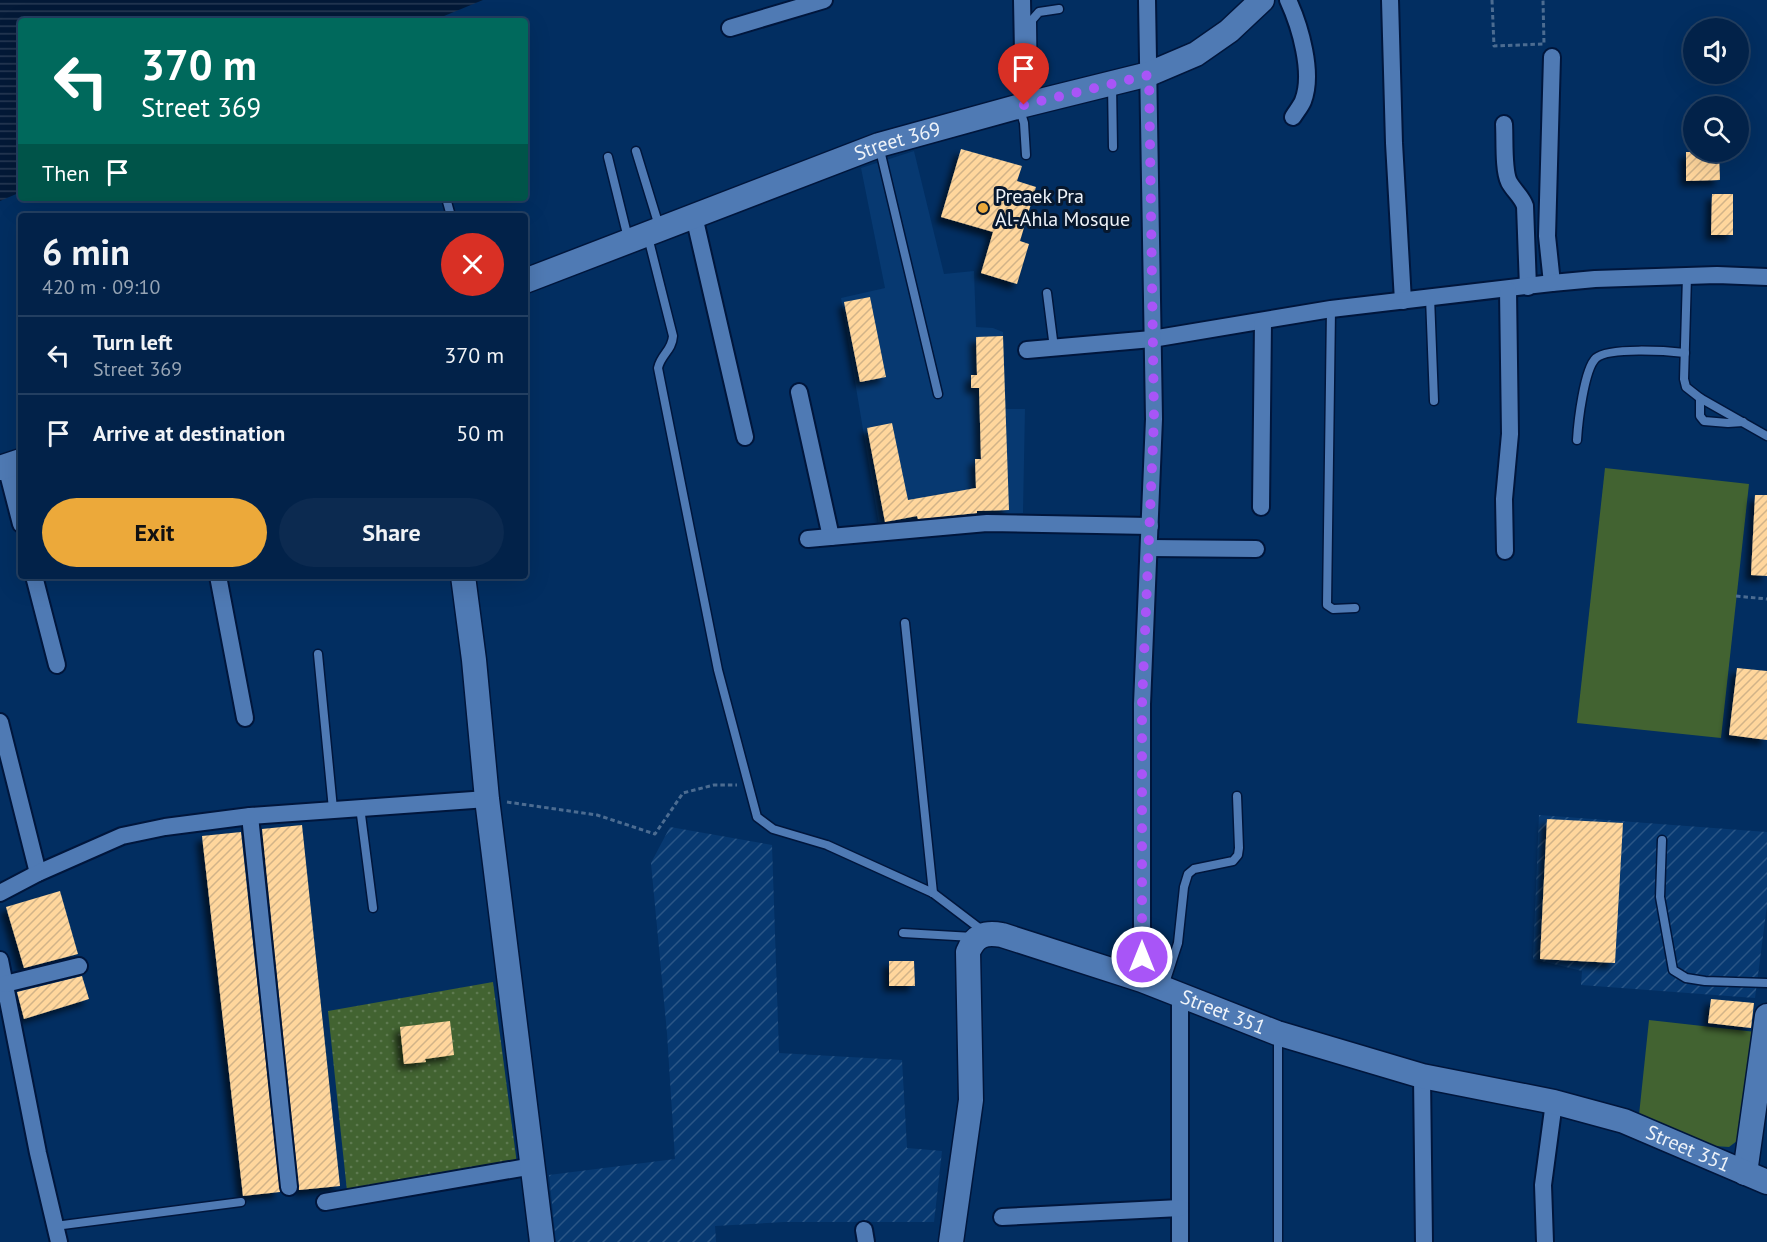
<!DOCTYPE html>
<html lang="en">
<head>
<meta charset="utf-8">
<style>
  body { margin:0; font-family:"PT Sans",sans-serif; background:#0c2a50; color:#f1f3f6; height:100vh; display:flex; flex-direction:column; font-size:22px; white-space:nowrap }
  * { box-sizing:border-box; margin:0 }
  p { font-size:20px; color:#96a4b4 }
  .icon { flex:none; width:33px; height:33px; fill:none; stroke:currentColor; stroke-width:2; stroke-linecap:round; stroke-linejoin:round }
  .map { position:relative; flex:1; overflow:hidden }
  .sheet { position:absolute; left:18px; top:213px; width:510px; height:366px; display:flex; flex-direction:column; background:#022249; border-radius:6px; box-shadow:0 6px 24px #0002,0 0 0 2px #233f61 }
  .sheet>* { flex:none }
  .guide { position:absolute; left:18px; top:18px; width:510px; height:183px; border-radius:6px; box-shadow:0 6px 24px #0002,0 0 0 2px #233f61; background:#00695c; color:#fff; overflow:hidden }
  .buttons { position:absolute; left:1683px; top:18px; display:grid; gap:12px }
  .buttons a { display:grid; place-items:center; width:66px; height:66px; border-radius:50%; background:#022249; box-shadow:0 6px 24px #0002,0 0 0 2px #233f61; font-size:30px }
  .pin { position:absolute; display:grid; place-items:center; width:51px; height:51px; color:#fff; margin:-62px -26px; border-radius:50% 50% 50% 0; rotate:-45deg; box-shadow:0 0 6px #0007 }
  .pin .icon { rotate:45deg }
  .me { position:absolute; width:66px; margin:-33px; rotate:0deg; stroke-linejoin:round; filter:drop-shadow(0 0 4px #0008) }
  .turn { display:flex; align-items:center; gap:21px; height:126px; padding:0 24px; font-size:27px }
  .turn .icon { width:78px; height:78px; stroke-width:2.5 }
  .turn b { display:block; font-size:42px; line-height:51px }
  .then { display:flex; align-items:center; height:57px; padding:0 24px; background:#0003; gap:12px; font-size:22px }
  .round { display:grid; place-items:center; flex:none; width:63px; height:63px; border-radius:32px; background:#0c2a50 }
  .summary { display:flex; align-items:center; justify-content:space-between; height:102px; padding:0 24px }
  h1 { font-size:36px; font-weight:600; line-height:45px }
  .action { display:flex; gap:12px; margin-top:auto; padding:12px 24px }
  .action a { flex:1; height:69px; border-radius:36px; background:#eca93a; color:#111; font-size:24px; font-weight:600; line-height:69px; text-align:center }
  .action a+a { background:#0c2a50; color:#f1f3f6 }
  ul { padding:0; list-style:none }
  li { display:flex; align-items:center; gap:18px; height:78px; padding:0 24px; border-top:2px solid #233f61 }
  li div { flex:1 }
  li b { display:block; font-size:22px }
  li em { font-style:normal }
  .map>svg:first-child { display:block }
  .built { fill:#073971 }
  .industrial { fill:url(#industrial-furrows) }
  .green { fill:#426331 }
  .garden { fill:url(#garden-dots) }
  .water { fill:url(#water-rules) }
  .building { fill:url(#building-hatch); filter:url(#shadow) }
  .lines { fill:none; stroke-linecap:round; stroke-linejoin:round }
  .lane-casing { stroke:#00163c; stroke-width:11 }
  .street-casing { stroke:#00163c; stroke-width:20 }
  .secondary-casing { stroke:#00163c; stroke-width:27 }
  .path { stroke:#4c6c91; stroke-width:3; stroke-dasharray:4.5 3; stroke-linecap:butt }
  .lane { stroke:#4f7ab4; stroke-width:8 }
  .street { stroke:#4f7ab4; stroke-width:16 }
  .secondary { stroke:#4f7ab4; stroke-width:24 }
  .route { stroke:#a855f7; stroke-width:10; stroke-dasharray:0 18 }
  .poi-dot { fill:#eca93a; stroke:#07182e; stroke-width:2 }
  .labels { text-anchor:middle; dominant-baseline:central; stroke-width:6; stroke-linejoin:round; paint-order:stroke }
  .street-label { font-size:20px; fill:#eef3f9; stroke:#07182e }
  .poi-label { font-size:20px; fill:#eef3f9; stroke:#07182e; text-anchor:start }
</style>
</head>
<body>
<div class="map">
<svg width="1767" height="1242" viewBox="0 0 1767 1242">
  <defs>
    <pattern id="industrial-furrows" width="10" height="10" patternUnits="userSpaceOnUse" patternTransform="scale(1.5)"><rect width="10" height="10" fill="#073971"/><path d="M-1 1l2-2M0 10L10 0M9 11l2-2" fill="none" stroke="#2b5686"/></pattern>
    <pattern id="garden-dots" width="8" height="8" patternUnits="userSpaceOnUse" patternTransform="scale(1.5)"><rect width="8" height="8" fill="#426331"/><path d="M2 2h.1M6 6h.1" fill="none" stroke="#5e7a50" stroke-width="1.8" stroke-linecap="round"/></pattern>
    <pattern id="water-rules" width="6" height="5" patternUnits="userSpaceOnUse" patternTransform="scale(1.5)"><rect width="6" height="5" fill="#031937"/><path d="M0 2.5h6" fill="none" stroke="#283b55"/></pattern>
    <pattern id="building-hatch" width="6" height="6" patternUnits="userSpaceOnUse" patternTransform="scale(1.5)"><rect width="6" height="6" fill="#ffd69c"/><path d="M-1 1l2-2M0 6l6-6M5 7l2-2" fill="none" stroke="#d1b388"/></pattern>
    <filter id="shadow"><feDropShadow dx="-5.5" dy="5.5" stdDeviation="3" flood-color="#0009"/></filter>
  </defs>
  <rect width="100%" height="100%" fill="#022e61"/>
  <path class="built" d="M914,151L944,274L974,271L976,327L993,328L1003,332L1006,409H1025L1023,513L879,525L841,298L885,288L861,168Z"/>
  <g class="industrial">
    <path d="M1539,815L1767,832V905L1755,998L1581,985L1582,971L1533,959Z"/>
    <path d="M670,827L772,845L779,1053L902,1060L907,1148L942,1151L934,1222H784L715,1226L716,1242H556L549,1175L675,1159L667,1033L651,863Z"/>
  </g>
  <g class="green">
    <path d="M1605,468L1749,484L1721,738L1577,723Z"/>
    <path d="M1649,1020L1756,1032L1741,1138L1729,1147L1714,1146L1639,1115Z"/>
  </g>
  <path class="garden" d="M493,982L517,1164L347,1191L328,1011Z"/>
  <path class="water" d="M0,0H483L432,21H21V192L0,201Z"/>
  <g class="building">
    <path d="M961,149L1022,166L1017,181L1036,187L1020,241L1029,244L1017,284L981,273L993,232L941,217Z"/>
    <path d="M1686,152H1719L1720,180L1686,181Z"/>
    <path d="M1712,194H1733V235H1711Z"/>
    <path d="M870,297L886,377L860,382L844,302Z"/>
    <path d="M1003,336L1009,510L977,511V513L918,519L917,516L885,522L867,428L892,423L908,500L976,488L975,459H981L979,388H971V375H977L976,337Z"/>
    <path d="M1755,495H1767V576L1751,575Z"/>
    <path d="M1737,668L1767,671V740L1729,735Z"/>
    <path d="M1547,819L1623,823L1615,963L1540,959Z"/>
    <path d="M302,825L340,1186L299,1190L262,829Z"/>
    <path d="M241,832L280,1192L243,1196L202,836Z"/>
    <path d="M60,891L78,954L24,968L6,907Z"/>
    <path d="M889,961H914L915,986H889Z"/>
    <path d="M82,976L89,999L24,1019L17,992Z"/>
    <path d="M1711,999L1754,1003L1751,1028L1708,1023Z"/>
    <path d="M450,1021L454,1055L425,1059L426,1062L404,1064L400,1027Z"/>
  </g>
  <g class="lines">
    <defs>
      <g id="lane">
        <path d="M1112,84L1113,147"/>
        <path d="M1033,100L1032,20L1039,12L1059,9"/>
        <path d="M1020,110L1024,123L1026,155"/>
        <path d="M879,146L938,394"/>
        <path d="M636,151L659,226"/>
        <path d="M608,157L628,238"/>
        <path d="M446,198L451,216"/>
        <path d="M648,237L673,336C672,351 661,354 658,368L718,670L757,817L773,829L827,845L933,893L983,931"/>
        <path d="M1687,276L1684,379L1686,387L1700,398L1767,436"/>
        <path d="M1047,293L1054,348"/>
        <path d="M1430,297L1434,401"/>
        <path d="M1331,309L1327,605L1333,609L1355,608"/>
        <path d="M1700,398V416L1704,421L1728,423L1743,422"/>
        <path d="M1577,440C1578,423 1584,369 1596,358C1609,347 1667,351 1685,353"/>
        <path d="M905,623L933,893"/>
        <path d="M318,654L333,809"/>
        <path d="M360,807L373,908"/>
        <path d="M1662,840L1660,897L1673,970L1686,978L1705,981L1767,983"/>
        <path d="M903,933L973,937"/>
        <path d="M1164,986L1178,943L1184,887L1188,874L1194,869L1233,861L1238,855L1239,848L1237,796"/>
        <path d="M1278,1037V1242"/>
        <path d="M55,1226L241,1202"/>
      </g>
      <g id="street">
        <path d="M1022,0L1024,105"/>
        <path d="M1288,0C1300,26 1314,73 1303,101C1301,106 1296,112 1293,117"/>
        <path d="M1390,0L1394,143L1403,301"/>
        <path d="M730,28L824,0"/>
        <path d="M1504,124C1505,139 1503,170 1509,182C1514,191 1522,197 1525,206L1528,287"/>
        <path d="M694,216L745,437"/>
        <path d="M1552,283L1547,236L1552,57"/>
        <path d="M1027,350L1152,339L1331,309L1552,283L1595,279L1717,275L1767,277"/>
        <path d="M799,392L831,537"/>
        <path d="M6,466L21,524"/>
        <path d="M1261,507L1263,321"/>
        <path d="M808,539L987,523L1150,526"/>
        <path d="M1149,548L1256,549"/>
        <path d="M1505,551L1504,499L1510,434L1508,290"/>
        <path d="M34,576L57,665"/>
        <path d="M218,576L245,718"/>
        <path d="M0,722L38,873"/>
        <path d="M250,816L289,1187"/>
        <path d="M0,893L38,873L122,836L165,827L250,816L487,799"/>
        <path d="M0,960L38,1153L59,1242"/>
        <path d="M1142,980V704L1154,419L1147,0"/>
        <path d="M5,984L79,966"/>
        <path d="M1180,997V1242"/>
        <path d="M1422,1076L1424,1242"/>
        <path d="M325,1202L533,1166"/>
        <path d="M1002,1217L1180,1208"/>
        <path d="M864,1230L866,1242"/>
        <path d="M1545,1242L1543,1185L1554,1102"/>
      </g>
      <g id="secondary">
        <path id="s1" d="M525,281L879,145L1024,105L1149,74L1196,54L1229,31L1262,0"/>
        <path d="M0,468L21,461"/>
        <path d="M463,576L474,660L487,799L542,1242"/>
        <path d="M1745,1173L1767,1016"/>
        <path id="s2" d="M951,1242L971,1100L968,952C975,935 985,932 1002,935L1142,980L1277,1033L1422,1076L1554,1102L1624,1121L1767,1182"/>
      </g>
    </defs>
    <use href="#lane" class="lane-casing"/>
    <use href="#street" class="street-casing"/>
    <use href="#secondary" class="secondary-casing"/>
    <g class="path">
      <path d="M1492,0L1494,46L1544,44L1543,0"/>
      <path d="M1736,596L1767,599"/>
      <path d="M507,802L597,815L655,834L683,793L714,785H737"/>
    </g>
    <use href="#lane" class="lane"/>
    <use href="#street" class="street"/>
    <use href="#secondary" class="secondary"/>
  </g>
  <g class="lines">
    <path class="route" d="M1024,105L1149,75L1154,419L1142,704V957"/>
  </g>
  <circle class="poi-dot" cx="983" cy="208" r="6"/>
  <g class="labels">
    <g class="street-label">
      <text stroke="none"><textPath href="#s1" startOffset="398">Street 369</textPath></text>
      <text stroke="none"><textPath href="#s2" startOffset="568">Street 351</textPath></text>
      <text stroke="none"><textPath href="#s2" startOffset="1054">Street 351</textPath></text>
    </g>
    <g class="poi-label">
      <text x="995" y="196">Preaek Pra<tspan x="995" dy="23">Al-Ahla Mosque</tspan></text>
    </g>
  </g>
</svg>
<div class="buttons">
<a><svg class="icon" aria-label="sound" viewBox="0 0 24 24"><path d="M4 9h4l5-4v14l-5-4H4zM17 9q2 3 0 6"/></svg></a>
<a><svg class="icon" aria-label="search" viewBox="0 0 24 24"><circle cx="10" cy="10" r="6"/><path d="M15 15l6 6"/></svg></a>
</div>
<div class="pin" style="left:1024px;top:105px;background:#d93025"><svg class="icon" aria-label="arrive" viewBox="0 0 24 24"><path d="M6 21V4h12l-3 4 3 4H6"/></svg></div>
<svg class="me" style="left:1142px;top:957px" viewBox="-20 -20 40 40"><circle r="17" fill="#a855f7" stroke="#fff" stroke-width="3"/><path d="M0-11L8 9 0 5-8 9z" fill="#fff"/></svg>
<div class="guide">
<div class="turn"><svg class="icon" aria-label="left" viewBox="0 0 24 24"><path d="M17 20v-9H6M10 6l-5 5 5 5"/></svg><div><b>370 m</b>Street 369</div></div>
<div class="then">Then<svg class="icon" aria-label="arrive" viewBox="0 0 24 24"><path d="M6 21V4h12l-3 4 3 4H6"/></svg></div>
</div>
<section class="sheet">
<div class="summary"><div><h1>6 min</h1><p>420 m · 09:10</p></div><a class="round" style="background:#d93025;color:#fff"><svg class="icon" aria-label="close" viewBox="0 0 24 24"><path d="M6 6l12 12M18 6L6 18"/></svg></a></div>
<ul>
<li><svg class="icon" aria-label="left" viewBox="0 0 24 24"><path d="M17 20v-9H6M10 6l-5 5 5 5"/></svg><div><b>Turn left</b><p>Street 369</p></div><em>370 m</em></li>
<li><svg class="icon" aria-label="arrive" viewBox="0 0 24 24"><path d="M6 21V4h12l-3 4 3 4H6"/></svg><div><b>Arrive at destination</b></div><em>50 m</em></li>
</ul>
<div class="action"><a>Exit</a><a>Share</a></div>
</section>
</div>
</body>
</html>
